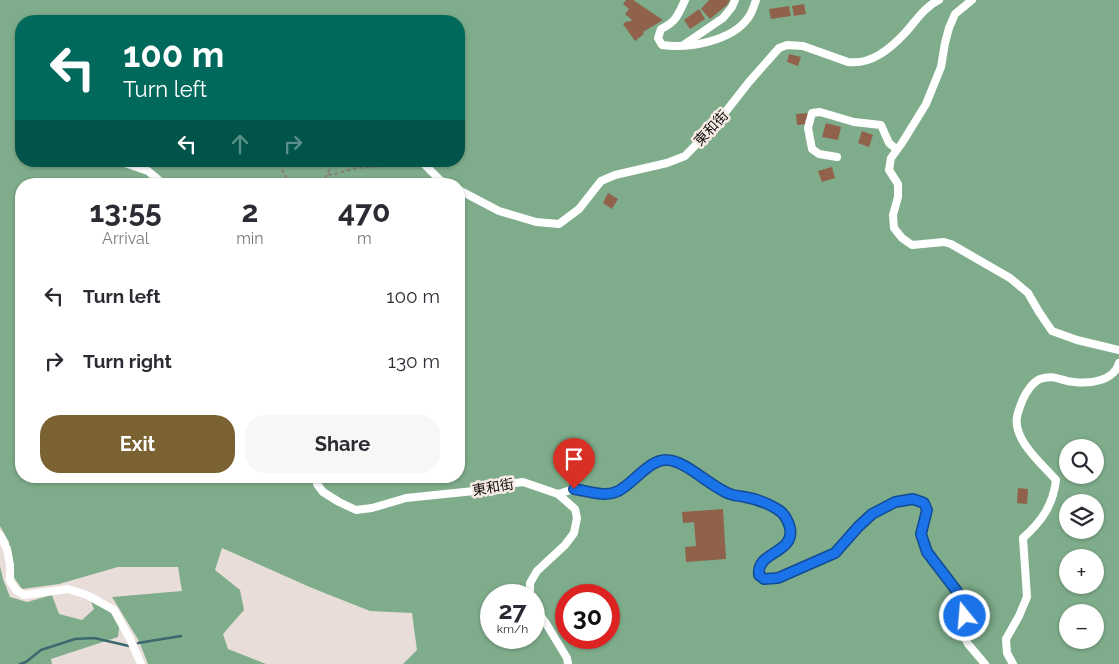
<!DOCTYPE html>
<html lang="en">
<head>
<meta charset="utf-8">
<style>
  body { margin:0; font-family:Raleway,"Noto Sans TC",sans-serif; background:#f7f7f7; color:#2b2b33; height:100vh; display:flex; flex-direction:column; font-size:19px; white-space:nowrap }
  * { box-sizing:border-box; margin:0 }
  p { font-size:16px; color:#7c7c81 }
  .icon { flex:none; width:28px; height:28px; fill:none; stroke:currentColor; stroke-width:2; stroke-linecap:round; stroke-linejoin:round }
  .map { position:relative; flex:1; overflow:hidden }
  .details { position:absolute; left:15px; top:178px; width:450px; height:305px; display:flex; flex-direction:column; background:#fff; border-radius:20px; box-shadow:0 1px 4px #0004 }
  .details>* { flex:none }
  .banner { position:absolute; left:15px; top:15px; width:450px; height:152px; border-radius:20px; box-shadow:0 1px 4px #0004; background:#00695c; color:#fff; overflow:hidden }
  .tools { position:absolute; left:1059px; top:439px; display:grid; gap:10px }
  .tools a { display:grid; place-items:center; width:45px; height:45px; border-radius:50%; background:#fff; box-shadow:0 1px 4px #0004; font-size:25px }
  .speed { position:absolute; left:480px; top:584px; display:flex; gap:10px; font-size:25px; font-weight:700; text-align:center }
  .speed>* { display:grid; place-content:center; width:65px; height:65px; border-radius:50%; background:#fff; box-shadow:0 1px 4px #0004; line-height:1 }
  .speed small { font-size:12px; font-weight:400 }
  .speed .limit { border:8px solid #d22; background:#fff; color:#111 }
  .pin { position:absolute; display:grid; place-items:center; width:42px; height:42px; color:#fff; margin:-51px -21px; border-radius:50% 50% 50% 0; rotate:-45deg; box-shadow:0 0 5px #0007 }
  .pin .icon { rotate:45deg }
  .me { position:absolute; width:55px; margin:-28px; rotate:343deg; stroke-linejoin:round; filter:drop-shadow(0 0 4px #0008) }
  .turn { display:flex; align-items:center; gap:18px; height:105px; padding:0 25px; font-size:22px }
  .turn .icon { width:65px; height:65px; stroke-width:2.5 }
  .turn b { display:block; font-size:35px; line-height:42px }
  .lanes { display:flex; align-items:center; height:48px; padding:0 25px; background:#0003; justify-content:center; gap:25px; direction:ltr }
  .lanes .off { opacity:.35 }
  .eta { display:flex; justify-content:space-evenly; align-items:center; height:85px; text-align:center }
  .eta b { font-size:30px; font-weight:700; line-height:35px }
  .button { display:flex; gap:10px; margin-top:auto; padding:10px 25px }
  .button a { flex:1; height:58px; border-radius:20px; background:#7a6233; color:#fff; font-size:20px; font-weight:700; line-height:58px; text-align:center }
  .button a+a { background:#f7f7f7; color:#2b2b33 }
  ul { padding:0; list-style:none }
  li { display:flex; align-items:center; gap:15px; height:65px; padding:0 25px }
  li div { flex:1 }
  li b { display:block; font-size:19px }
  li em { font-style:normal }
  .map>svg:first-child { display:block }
  .forest { fill:#7fad8b; fill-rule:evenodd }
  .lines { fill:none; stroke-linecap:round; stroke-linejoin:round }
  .stream { stroke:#3c6970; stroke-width:2.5 }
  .building { fill:#90624b }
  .path { stroke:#88807c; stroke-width:2; stroke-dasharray:4 2.5; stroke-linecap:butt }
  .minor { stroke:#fff; stroke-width:8 }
  .route-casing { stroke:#114b97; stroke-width:12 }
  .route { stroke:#1a73e8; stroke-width:9 }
  .labels { text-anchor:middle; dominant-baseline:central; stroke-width:5; stroke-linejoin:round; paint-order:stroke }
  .street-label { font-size:14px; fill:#130f0d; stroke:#f5eae5 }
</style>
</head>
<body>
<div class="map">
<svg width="1119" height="664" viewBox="0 0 1119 664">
  <rect width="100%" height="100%" fill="#e8ddd8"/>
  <g class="forest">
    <path d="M0,0H1119V664H403L417,650L412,613L370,611L312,588L222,548L215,570L240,590L244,610L223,634L228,649L266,664H148L139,641L112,597L182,591L178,567H118L59,584L22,589L10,572L9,542L0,526ZM21,21H459V161H21ZM21,184H459V476H21ZM1068,448H1095V475H1068ZM1068,502H1095V530H1068ZM1068,558H1095V585H1068ZM491,595H534V638H491ZM566,595H609V638H566ZM1068,612H1095V640H1068Z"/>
    <path d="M0,566L3,579L10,597L27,602L52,595L59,614L82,620L94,609L91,602L102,599L120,622L118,637L51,659L52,664H0Z"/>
  </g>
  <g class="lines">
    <g class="stream">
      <path d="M138,643L181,636"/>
      <path d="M20,664L26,662L41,650L75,639L94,638L129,646"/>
    </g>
  </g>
  <g class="building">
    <path d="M626,0H633L663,20L643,32L644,34L635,41L623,24L627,21L628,22L632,20L625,14L629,9L623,4Z"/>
    <path d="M709,0H730L727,5L710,19L701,9Z"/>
    <path d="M804,4L806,14L794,16L792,6Z"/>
    <path d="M789,6L791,16L771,19L769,9Z"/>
    <path d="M699,9L705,19L690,29L684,20Z"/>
    <path d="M789,54L801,57L798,66L787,62Z"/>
    <path d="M809,113V120H805L806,124L797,125L796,114Z"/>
    <path d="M826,123L841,127L838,140L822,137Z"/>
    <path d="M862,131L873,135L869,147L858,143Z"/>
    <path d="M832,167L835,178L822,182L818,171Z"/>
    <path d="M608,193L618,199L612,209L603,203Z"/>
    <path d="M1018,488L1028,489L1027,504L1017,503Z"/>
    <path d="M723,509L726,559L686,562L685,547L696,546L694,522L683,523L682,512Z"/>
  </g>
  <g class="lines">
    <g class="path">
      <path d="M272,161L280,167L290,184"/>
      <path d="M328,174L332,175L356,168L385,166L388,161"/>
      <path d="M322,184L334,161"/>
    </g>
    <g class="minor">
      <path d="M685,0C678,15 676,22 661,29L658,38L662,45C688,49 732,41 748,18C752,13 754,6 756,0"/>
      <path d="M972,0L955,14L949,28L945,43L941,67L926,104L902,143L891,158L889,170L898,184V197L893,215L894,228L902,238L912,245L944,242L951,244L1010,278L1028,293L1039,312L1052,331L1077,340L1119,350"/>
      <path d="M685,44L723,18L732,7L735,0"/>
      <path d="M837,157L819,154L812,149L808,128L812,113L820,112L854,122L881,125L889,143L896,149"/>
      <path d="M119,161L148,171L161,182V184"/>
      <path d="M421,161L440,180L447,184"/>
      <path d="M459,190L499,211L536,222L559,224L579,209L601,181L615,175L667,163L685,156L716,124L749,82L779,48L787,45L803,46L848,62C871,65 890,49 905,33C916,21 924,7 939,0"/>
      <path d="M316,476L317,484L323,492L339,502L356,510L372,508L406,498L474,491L500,485L523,482L558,494L575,509L577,518L574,533L565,545L537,571L530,583V595"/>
      <path d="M558,494L574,489L603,494L616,492L654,463L666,459L679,463L730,494L759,500L778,510L786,518L790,528V537L785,546L762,562L758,568L759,575L764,579L778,578L835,553L857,527L872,514L895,503L913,499L925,503L927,510L921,534L927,552L956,590L963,601L965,615L963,634L968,644L985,664"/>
      <path d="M0,535L7,549L10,565V581L16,590L24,595L68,589L87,595L114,610L130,639L141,664"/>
      <path d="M534,606L547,625L567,658L568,664"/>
      <path d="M1013,664L1007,653L1006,639L1019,616L1027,597L1023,538C1042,521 1053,505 1056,480C1042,464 1013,440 1017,417C1018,411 1021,404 1023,399C1026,392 1033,382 1040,379C1055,374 1060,381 1074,382C1090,384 1114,381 1119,363"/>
    </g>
  </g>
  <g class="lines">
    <defs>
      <path id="route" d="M574,489C587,491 603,497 616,492C632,486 648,459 667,460C685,460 712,488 730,494C735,496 741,496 745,497C757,499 767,503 777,509C784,513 788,520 790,528C795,554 756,551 759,575L764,579L778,578L835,553L858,527L872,514L895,502L913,499L924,503L927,510L921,534L927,552L956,590L963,601L965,616"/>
    </defs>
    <use href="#route" class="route-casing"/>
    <use href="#route" class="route"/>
  </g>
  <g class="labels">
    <g class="street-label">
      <text transform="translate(711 128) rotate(-47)">東和街</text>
      <text transform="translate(493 487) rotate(-10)">東和街</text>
    </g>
  </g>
</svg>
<div class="tools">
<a><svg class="icon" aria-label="search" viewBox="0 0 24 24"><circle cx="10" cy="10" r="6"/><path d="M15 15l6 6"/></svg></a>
<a><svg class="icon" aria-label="layers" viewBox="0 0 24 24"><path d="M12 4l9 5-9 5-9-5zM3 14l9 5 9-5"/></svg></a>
<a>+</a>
<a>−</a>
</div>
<div class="speed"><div>27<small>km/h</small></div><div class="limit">30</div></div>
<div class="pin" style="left:574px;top:489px;background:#d93025"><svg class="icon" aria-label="arrive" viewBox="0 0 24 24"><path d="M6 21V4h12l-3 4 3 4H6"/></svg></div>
<svg class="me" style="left:965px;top:616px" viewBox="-20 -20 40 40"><circle r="17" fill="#1a73e8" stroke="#fff" stroke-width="3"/><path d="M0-11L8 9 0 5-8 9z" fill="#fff"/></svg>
<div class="banner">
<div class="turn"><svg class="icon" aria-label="left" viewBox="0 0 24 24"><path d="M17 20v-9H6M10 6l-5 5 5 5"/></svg><div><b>100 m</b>Turn left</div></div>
<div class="lanes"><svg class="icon" aria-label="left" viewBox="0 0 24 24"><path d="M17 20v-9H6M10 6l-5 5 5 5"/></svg><svg class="icon off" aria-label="ahead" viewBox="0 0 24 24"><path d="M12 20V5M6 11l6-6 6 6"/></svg><svg class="icon off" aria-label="right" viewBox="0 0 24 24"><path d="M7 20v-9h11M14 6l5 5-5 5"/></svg></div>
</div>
<section class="details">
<div class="eta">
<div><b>13:55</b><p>Arrival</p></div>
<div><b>2</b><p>min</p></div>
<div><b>470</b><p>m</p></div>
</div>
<ul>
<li><svg class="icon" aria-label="left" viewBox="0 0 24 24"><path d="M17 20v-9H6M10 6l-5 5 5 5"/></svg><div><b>Turn left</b></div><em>100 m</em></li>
<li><svg class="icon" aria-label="right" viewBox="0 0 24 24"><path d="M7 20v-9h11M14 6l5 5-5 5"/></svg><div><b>Turn right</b></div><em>130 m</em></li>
</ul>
<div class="button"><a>Exit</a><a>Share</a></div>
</section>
</div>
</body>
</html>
